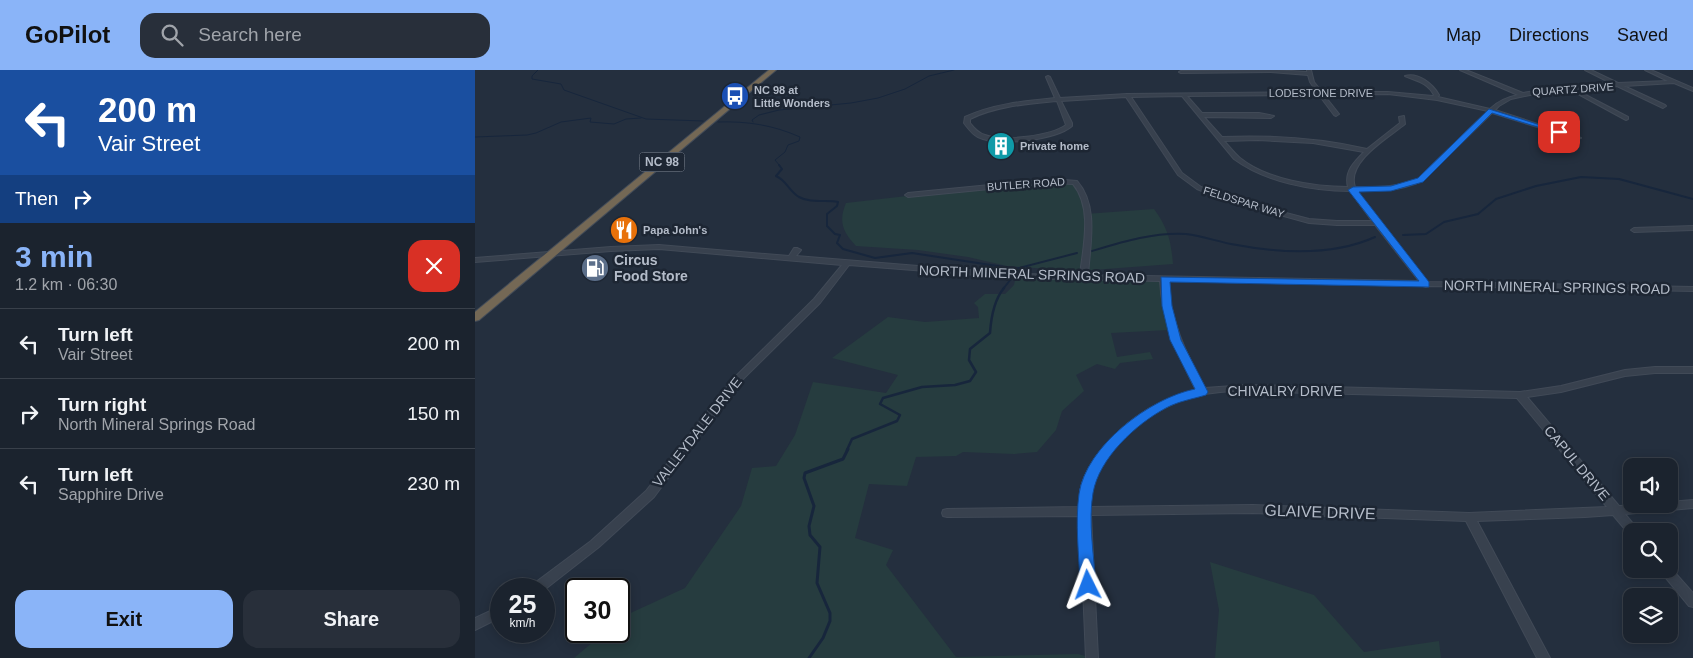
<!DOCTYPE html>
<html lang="en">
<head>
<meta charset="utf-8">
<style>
  body { margin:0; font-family:Helvetica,sans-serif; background:#282f3a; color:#f1f3f6; height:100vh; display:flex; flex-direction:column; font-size:19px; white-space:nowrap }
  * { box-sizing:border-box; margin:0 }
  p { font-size:16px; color:#a0a4aa }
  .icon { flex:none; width:28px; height:28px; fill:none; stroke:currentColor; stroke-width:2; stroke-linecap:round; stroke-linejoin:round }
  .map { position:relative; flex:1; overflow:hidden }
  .panel { display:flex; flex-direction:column; background:#1b232e; width:475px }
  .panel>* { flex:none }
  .banner { background:#1a4fa0; color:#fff; overflow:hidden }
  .buttons { position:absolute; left:1148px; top:388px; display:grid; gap:10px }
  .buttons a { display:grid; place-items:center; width:55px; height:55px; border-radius:10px; background:#1b232e; box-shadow:0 2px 12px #0003,0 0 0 1px #39404a; font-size:25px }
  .speed { position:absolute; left:15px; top:508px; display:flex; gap:10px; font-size:25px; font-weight:700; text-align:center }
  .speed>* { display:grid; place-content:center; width:65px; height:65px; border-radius:50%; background:#1b232e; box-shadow:0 2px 12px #0003,0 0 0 1px #39404a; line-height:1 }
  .speed small { font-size:12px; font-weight:400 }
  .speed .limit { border:2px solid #111; border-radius:8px; background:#fff; color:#111 }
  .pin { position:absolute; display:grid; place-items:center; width:42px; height:42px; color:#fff; margin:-21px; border-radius:10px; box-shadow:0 2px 8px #0006 }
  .me { position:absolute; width:55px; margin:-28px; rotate:357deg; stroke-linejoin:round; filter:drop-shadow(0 0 4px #0008) }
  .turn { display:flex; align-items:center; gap:18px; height:105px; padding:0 15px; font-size:22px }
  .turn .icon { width:65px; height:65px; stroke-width:2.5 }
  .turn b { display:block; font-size:35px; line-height:42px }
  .then { display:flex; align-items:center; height:48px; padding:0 15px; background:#0003; gap:10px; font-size:19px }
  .round { display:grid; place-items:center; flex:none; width:52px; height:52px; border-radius:15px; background:#282f3a }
  .overview { display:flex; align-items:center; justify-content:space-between; height:85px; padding:0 15px }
  h1 { font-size:30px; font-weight:700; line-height:38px; color:#8ab4f8 }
  .cta { display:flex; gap:10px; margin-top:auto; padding:10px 15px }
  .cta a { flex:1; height:58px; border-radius:15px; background:#8ab4f8; color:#111; font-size:20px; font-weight:700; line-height:58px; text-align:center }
  .cta a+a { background:#282f3a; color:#f1f3f6 }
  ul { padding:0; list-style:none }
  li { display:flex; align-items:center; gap:15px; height:70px; padding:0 15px; border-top:1px solid #39404a }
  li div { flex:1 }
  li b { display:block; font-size:19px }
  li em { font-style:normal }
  header { display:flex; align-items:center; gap:30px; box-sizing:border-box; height:70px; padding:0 25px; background:#8ab4f8; color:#111 }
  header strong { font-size:24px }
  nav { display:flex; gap:28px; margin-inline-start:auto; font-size:18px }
  .search { width:350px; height:45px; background:#282f3a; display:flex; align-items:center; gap:12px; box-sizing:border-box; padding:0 18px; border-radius:15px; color:#a0a4aa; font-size:19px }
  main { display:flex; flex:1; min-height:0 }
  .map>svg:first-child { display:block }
  .green { fill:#263c3f }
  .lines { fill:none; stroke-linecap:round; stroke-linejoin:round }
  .stream-far3 { stroke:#17263c; stroke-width:1 }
  .stream-far2 { stroke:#17263c; stroke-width:2 }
  .stream-far1 { stroke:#17263c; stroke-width:2.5 }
  .stream { stroke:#17263c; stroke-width:3 }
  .minor-casing { stroke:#414a57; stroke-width:2 }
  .highway-casing { stroke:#434c59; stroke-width:2 }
  .minor { fill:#38414e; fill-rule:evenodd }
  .highway { fill:#746855; fill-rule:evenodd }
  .route { fill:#1a73e8; stroke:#114b97 }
  .labels { text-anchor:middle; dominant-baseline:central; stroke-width:5; stroke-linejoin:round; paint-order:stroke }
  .far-street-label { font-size:11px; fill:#b4bcc9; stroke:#1d2633 }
  .far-poi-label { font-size:11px; font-weight:bold; fill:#b4bcc9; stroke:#1d2633; text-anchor:start }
  .shield { fill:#1d2633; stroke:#878f9c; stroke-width:1 }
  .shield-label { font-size:12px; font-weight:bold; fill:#b4bcc9 }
  .poi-label { font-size:14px; font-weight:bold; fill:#b4bcc9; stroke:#1d2633; text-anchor:start }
  .street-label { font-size:14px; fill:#b4bcc9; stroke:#1d2633 }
  .near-street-label { font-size:16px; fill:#b4bcc9; stroke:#1d2633 }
</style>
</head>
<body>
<header>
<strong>GoPilot</strong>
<div class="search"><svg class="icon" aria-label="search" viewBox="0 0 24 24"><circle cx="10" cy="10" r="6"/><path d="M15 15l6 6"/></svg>Search here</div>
<nav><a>Map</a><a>Directions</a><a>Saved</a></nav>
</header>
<main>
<section class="panel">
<div class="banner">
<div class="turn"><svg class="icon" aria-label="left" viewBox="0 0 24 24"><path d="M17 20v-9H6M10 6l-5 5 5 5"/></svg><div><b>200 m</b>Vair Street</div></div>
<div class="then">Then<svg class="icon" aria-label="right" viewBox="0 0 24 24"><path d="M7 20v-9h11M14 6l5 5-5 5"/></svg></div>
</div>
<div class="overview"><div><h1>3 min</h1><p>1.2 km · 06:30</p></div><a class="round" style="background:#d93025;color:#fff"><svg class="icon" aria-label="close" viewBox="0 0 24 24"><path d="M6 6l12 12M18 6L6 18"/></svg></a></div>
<ul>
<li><svg class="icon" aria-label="left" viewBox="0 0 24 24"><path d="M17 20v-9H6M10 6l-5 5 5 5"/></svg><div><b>Turn left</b><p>Vair Street</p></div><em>200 m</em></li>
<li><svg class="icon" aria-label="right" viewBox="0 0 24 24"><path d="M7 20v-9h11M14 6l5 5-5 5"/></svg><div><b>Turn right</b><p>North Mineral Springs Road</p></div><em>150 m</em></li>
<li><svg class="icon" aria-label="left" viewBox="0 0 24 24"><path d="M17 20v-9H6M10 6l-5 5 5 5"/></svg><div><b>Turn left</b><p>Sapphire Drive</p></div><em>230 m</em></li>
</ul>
<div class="cta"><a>Exit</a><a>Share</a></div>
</section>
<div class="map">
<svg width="1218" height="588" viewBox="0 0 1218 588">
  <rect width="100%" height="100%" fill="#242f3e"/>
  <g class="green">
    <path d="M596,111L605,119L610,144L679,139C693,158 696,171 698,194L604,201L532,196L493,187L443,180L381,176C368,162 363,152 371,133L432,126Z"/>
    <path d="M541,206L688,210L690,242L694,260L636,263L642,287L675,282L678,289L645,293L640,299L622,294L601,305L609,321L587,341L581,360L562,382L539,384L488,382L481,386L441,387L432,416L394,414L380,468L418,480L411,495L481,587L603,584L617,588H99L131,561H144V550L149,546L210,518L266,436L277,398L301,396L320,365L338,312L411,323L423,305L357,288L413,247L450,252L504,248L503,237L499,233L510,224H530L539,215Z"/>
    <path d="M735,492L839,525L889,582L964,571L966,588H740L744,540Z"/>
  </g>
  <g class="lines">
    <g class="stream-far3">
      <path d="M63,0L57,6V9L86,14L89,20L171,49L228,51"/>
      <path d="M243,52C272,51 298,55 325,67L324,71L313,75L310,82L300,90L305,96"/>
      <path d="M278,52L277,50L284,45L304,40L376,33L403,28L430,19L454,6L479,0"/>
      <path d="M0,67L52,65L61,63L86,52L116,48L115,52L139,54L151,49L166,48"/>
    </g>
    <g class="stream-far2">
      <path d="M304,95L307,99L301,106C311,110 314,121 324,127C337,134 350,129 363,132L362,136L352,144V156L360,164L365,165L362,173L368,179L400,188L437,183L529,197L536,209L528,219"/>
      <path d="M928,165L951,164L969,152L1003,144L1021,129L1061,116L1106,107L1144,109L1218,129"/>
      <path d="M617,181C647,172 679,162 711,164C727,166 741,171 756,174C803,183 856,187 900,167"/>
      <path d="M532,201L602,183"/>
    </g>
    <path class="stream-far1" d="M372,380L377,369L422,351L425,345L405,334L408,328L447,317L480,315L495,311L501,302L494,290L495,279L515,263C516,248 519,230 529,218"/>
    <path class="stream" d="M334,588L348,568L355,551V543L342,513L345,477L335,465L334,456L339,436L329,408L330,403L368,389L373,379"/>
    <defs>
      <g id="minor">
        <path d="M801,0L832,2V0H836L839,12L847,22H913L958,26L959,25C952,12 941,11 930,6C943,2 958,14 964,25L963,27L1015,39C1023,31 1033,27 1043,25L985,0H991L1048,23L1079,18L1136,13L1110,0H1116L1143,13L1193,11L1170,0H1176L1218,18V21L1199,13L1149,16L1190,35L1191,36L1188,38L1142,16L1099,19L1153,47V49L1151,50L1094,19L1055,25L1036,29L1024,36L1020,40L1106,68L1101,69L1017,43L947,111C925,121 905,121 881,121L952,212L1218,217V221L954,216L951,217L948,216L693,211C695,250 711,284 730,318L772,315L1045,322L1086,316L1150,300L1180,297H1218V303H1180L1150,306L1086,322L1052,327L1144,436L1194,434V432L1218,430V438L1150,444L1164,461H1156V465L1154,464L1138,445L1110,447L1002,451L1075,588H1062L991,451L778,443L616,445L623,588H611L605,446L472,447L468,446L467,443L468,440L472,439L604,437C604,423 610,410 617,397C639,356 677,331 721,320C703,285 687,251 685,211L541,208L374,195L345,233L263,314L179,427L124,477L69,520V519H55L57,515L116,471L171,421L257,310L339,229L367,195L184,179L136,181L0,192V188L136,177L184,175L314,186L319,178H322L326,180L321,186L541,204L605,205C608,177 618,138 598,114L577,113L433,127L430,125L433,123L577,109L602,111C624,136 615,174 613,205L944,211L900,155H862L834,153L747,129L722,119L703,105L651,27L586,31L597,53V56C581,70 523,77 503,67C497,64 493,58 489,53L490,47C518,34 550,31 580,28L571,7L573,6L575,7L585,28L652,24L842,22L835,12L833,5L796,2L706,3L704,2L706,1ZM913,24L962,30L1013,41L943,109C921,118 903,117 880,117C871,92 913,68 930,54L929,46L924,47L925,53L892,79C844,68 796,65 747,67L729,47L796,48L799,46L784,43H727L712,26L844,25L859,45L861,46L864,44L849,25ZM707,26L759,89C790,112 837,121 875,121L897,151H862L834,149L751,127L726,117L707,103L656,27ZM582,31L591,55C576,66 528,72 510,65C503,63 499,58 495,53V49C521,36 552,34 582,31ZM783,70L838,73L889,82C879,92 869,102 873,117C840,117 792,110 765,88C759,83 754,76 749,71ZM756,321L1042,328L1132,437L994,443L778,435L615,437C614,387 668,343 711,329C726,324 741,322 756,321Z"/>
        <path d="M1218,156V160L1159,162L1156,160L1159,158Z"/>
        <path d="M1194,496L1218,523V537L1214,536L1186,502L1184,499H1194Z"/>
        <path d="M26,536V547L0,560V548Z"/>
      </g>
      <path id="highway" d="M294,0H301L4,250L0,251V242Z"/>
    </defs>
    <use href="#minor" class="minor-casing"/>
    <use href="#highway" class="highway-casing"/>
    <use href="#minor" class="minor"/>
    <use href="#highway" class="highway"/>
  </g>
  <path class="route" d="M1014,39L1088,62L1082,63L1017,43L948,112L916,121L884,122L954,212V217L695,212L697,236L706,270L733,322L731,325C718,329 704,331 691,338C661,354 624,388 618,423C613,451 619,487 621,515L618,520L613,522L608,520L605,515C604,485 600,453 604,424C611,376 675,328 720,319L695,270L687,236L686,207L944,211L873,120L878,117L916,116L943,108Z"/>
  <defs>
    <symbol id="bus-disc" viewBox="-11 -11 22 22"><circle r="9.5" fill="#1a4fb4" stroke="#1d2633"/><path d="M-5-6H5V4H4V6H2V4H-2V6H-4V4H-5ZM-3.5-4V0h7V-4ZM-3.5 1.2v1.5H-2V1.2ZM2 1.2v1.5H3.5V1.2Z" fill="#fff"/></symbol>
    <symbol id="building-disc" viewBox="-11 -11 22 22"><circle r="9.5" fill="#0f9aa8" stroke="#1d2633"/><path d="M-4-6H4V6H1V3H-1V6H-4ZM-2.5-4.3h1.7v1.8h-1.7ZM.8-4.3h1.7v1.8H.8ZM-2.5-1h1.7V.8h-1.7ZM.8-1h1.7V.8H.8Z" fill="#fff"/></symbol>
    <symbol id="restaurant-disc" viewBox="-11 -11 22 22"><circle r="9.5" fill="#e8710a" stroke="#1d2633"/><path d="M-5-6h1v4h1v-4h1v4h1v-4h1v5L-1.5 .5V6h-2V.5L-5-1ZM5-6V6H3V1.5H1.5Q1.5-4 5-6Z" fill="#fff"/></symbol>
    <symbol id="fuel-disc" viewBox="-11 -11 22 22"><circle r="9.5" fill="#5c6f8a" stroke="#1d2633"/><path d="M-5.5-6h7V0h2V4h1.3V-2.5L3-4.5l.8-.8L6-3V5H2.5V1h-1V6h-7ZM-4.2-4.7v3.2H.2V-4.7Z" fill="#fff"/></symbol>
  </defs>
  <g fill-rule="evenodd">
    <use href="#bus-disc" x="244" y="10" width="32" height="32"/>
    <use href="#building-disc" x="510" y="60" width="32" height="32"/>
    <use href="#restaurant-disc" x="133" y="144" width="32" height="32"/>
    <use href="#fuel-disc" x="104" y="182" width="32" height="32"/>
  </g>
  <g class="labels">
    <g class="far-street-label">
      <text transform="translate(1098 19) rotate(-4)">QUARTZ DRIVE</text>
      <text x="846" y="23">LODESTONE DRIVE</text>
      <text transform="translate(551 114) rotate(-4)">BUTLER ROAD</text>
      <text transform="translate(769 132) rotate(17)">FELDSPAR WAY</text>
    </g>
    <g class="far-poi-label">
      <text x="279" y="20">NC 98 at<tspan x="279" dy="13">Little Wonders</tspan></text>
      <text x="545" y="76">Private home</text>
      <text x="168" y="160">Papa John's</text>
    </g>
    <rect class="shield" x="164.5" y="82.5" width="45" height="19" rx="4"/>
    <g class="shield-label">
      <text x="187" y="92">NC 98</text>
    </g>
    <g class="poi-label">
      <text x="139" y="190">Circus<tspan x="139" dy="16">Food Store</tspan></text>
    </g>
    <g class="street-label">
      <text transform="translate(557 204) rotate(2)">NORTH MINERAL SPRINGS ROAD</text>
      <text transform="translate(1082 217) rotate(1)">NORTH MINERAL SPRINGS ROAD</text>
      <text x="810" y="321">CHIVALRY DRIVE</text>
      <text transform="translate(222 362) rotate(-52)">VALLEYDALE DRIVE</text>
      <text transform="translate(1102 393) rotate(50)">CAPUL DRIVE</text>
    </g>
    <g class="near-street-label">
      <text transform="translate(845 442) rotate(2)">GLAIVE DRIVE</text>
    </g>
  </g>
</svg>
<div class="buttons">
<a><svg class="icon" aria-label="sound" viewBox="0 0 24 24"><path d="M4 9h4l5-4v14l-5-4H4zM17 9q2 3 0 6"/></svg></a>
<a><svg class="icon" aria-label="search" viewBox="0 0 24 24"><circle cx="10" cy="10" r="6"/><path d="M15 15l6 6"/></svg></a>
<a><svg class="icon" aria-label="layers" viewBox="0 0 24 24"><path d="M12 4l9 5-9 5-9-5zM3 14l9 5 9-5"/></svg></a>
</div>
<div class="speed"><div>25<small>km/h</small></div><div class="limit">30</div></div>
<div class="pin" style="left:1084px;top:62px;background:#d93025"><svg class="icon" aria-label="arrive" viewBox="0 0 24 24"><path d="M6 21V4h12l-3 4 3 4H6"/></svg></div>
<svg class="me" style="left:613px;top:515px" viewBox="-20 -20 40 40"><path d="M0-17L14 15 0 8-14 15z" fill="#1a73e8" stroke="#fff" stroke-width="4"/></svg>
</div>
</main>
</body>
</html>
